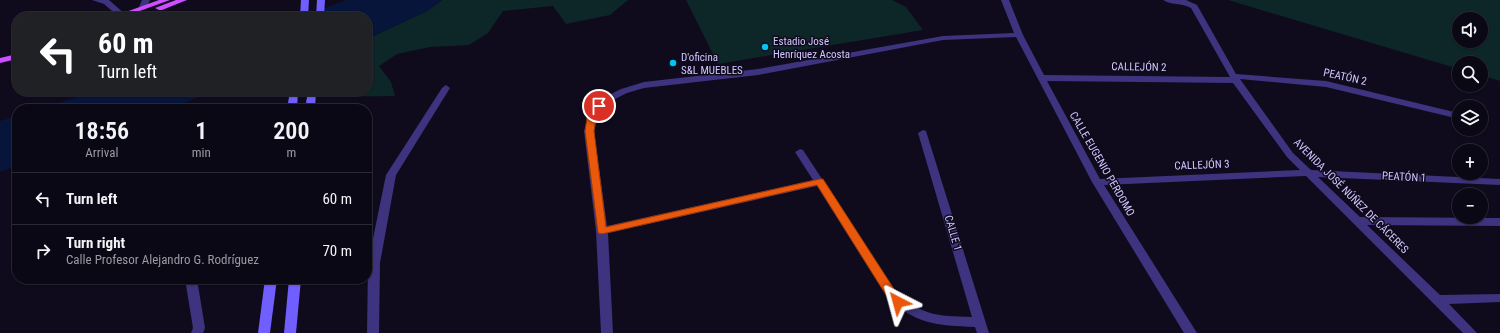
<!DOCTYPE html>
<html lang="en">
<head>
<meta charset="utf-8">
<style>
  body { margin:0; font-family:"Roboto Condensed",sans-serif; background:#191623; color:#f1f3f6; height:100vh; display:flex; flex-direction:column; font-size:15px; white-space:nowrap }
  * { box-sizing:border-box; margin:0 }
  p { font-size:13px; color:#9a9aa1 }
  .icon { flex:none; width:22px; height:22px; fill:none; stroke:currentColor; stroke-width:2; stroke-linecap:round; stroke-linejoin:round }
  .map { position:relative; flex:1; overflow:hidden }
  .details { position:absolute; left:12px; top:104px; width:360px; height:180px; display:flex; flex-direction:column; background:#0b0816; border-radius:16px; box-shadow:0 1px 3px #0004,0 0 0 1px #2b2935 }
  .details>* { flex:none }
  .guide { position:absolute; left:12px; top:12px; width:360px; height:84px; border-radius:16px; box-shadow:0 1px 3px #0004,0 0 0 1px #2b2935; background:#202124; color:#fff; overflow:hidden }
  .controls { position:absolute; left:1452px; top:12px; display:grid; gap:8px }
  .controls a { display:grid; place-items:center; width:36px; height:36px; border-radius:50%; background:#0b0816; box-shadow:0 1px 3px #0004,0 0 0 1px #2b2935; font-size:20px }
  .pin { position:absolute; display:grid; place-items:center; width:34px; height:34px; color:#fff; margin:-17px; border:2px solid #fff; border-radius:50%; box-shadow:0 1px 4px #0007 }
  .me { position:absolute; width:44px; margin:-22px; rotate:321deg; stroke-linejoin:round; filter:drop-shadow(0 0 3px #0008) }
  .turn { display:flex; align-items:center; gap:14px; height:84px; padding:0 20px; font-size:18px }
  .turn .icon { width:52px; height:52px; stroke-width:2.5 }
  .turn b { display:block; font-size:28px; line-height:34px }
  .eta { display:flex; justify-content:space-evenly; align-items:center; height:68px; text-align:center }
  .eta b { font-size:24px; font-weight:600; line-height:28px }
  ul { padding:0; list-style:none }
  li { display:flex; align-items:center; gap:12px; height:52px; padding:0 20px; border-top:1px solid #2b2935 }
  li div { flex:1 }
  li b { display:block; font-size:15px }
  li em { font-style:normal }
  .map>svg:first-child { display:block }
  .green { fill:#0d2627; fill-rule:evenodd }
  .water { fill:#07153a }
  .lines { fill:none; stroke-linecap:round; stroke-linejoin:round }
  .minor { fill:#3d337e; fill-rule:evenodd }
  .secondary { fill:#705eff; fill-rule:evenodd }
  .primary { fill:#cc4eff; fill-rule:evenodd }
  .route { fill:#ea580c; stroke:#983908 }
  .poi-dot { fill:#00c5f2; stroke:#0f0b1d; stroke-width:1.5 }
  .labels { text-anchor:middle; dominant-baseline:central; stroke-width:3; stroke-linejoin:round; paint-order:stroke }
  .poi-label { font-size:11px; fill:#d2c7ff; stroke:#0f0b1d; text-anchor:start }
  .street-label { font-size:11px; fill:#d2c7ff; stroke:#0f0b1d }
</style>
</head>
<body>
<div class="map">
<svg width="1500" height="333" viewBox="0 0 1500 333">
  <rect width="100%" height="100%" fill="#0f0b1d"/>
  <g class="green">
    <path d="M442,0H628L610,15L566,24L553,6L503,11L488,33L469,45L430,47L397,54L379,66L391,82L395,96L322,97L323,91H367V39L427,11Z"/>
    <path d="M686,0H892L906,7L923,30L718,64Z"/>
    <path d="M1228,0H1500V81L1481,75V63H1459V69ZM1459,19H1481V41H1459Z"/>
  </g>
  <g class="water">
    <path d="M346,0H442L427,11L367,39V17H301Z"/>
    <path d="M95,91H214L169,109H41Z"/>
    <path d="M17,116V166L0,172V121Z"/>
  </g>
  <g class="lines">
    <g class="minor">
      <path d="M92,0H109L126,15L125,17H119L104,4Z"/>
      <path d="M142,0H150L146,9H143L139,7Z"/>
      <path d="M1001,0H1009L1023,35L1044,75L1230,77L1191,8C1182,3 1170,5 1163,0H1186L1197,5L1236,74L1326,81L1454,112L1456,114L1454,116L1451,117L1326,87L1240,79L1293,153L1311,170L1500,179V185L1318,177L1360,217L1500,218V226L1367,225L1440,295L1500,294V302L1449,304L1477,333H1463L1306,176L1104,185L1197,333H1184L1092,182L1016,37L943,40L758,75L644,88L627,93L611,101L600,112L597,120L594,131L607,226L813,180L795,152L800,149L803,150L894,289C922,316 935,316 972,317L918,133L923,130L926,131L989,333H977L975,327C935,325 915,325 886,295L817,186L608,233L613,333H601L596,231L584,131L591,112L605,97L621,89L644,82L758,69L943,36L1014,33ZM1047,81L1233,83L1287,157L1300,170L1100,179Z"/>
      <path d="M446,85L450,88L396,175L380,263L379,333H367L368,263L386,175L442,88Z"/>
      <path d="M185,279H197L205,328L203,333H191L193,328Z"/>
    </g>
    <g class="secondary">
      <path d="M301,0H309L308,17H300Z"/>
      <path d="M317,0H325L324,17H316Z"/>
      <path d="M290,91H298L297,109H287Z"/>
      <path d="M308,91H316L315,109H305Z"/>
      <path d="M265,279H277L270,333H258Z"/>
      <path d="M289,279H301L296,333H284Z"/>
    </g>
    <g class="primary">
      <path d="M159,0H170L123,17H112Z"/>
      <path d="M176,0H187L162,10H159L155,8Z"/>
      <path d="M17,54V59L0,63V58Z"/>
    </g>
  </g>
  <path class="route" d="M596,104H602L603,106L596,118L594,131L606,227L820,179H823L894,289L904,302L902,305H895L886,295L817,185L602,234L598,233L585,131L587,118Z"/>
  <g class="poi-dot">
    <circle cx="765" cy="47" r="4"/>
    <circle cx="673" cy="63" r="4"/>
  </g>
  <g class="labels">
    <g class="poi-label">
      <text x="773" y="41">Estadio José<tspan x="773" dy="13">Henríquez Acosta</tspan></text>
      <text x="681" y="57">D'oficina<tspan x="681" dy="13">S&amp;L MUEBLES</tspan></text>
    </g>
    <g class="street-label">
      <text transform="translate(1139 67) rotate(1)">CALLEJÓN 2</text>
      <text transform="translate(1345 77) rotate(12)">PEATÓN 2</text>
      <text transform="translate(1102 164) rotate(60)">CALLE EUGENIO PERDOMO</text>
      <text transform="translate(1202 165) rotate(-2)">CALLEJÓN 3</text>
      <text transform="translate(1404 177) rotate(3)">PEATÓN 1</text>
      <text transform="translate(1351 196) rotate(45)">AVENIDA JOSÉ NÚÑEZ DE CÁCERES</text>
      <text transform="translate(953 233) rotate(74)">CALLE 1</text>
    </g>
  </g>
</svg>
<div class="controls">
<a><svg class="icon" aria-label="sound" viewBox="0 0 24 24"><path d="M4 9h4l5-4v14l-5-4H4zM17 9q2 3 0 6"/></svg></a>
<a><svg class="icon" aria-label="search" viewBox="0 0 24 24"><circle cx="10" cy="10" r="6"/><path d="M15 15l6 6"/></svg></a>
<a><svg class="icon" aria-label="layers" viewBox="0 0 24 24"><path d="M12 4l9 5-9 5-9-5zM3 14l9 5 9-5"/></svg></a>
<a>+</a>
<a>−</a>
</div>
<div class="pin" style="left:599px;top:106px;background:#d93025"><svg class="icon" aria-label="arrive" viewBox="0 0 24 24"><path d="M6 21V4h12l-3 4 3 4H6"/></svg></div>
<svg class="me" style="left:898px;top:302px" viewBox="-20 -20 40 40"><path d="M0-17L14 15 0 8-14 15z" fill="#ea580c" stroke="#fff" stroke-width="4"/></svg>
<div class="guide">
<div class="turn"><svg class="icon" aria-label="left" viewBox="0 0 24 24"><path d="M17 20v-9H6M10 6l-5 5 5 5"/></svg><div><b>60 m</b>Turn left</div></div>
</div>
<section class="details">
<div class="eta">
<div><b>18:56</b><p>Arrival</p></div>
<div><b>1</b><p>min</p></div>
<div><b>200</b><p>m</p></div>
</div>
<ul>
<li><svg class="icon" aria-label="left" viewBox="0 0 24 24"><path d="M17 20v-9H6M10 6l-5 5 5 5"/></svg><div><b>Turn left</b></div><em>60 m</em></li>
<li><svg class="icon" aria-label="right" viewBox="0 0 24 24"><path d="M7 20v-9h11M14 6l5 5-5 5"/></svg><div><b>Turn right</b><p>Calle Profesor Alejandro G. Rodríguez</p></div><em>70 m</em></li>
</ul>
</section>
</div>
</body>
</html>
